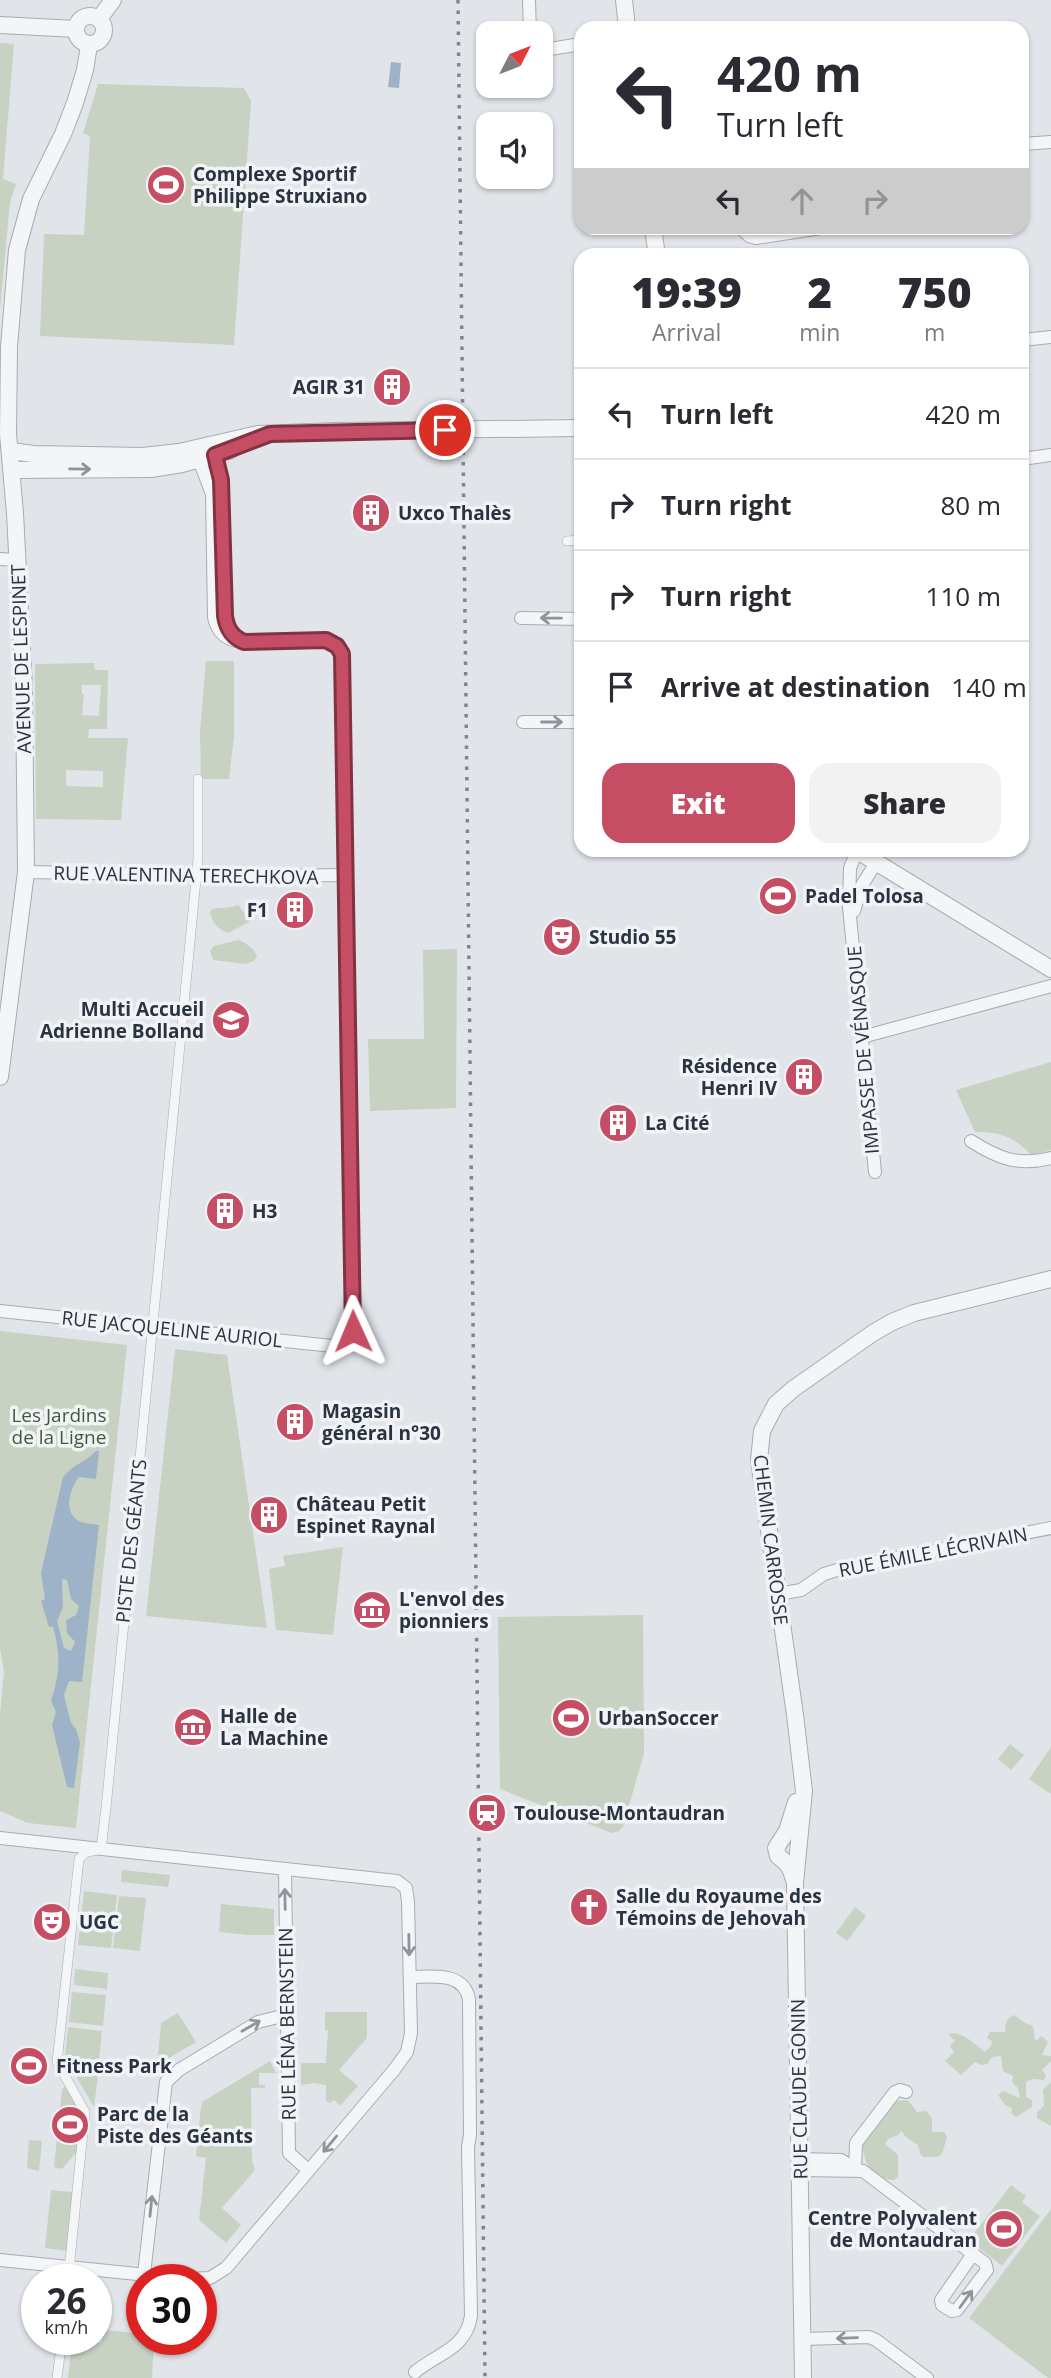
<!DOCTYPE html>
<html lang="en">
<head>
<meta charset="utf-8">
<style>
  body { margin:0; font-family:"Open Sans",sans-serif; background:#f2f2f3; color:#2b2b33; height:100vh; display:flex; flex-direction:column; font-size:26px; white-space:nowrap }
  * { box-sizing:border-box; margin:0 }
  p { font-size:23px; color:#7c7c81 }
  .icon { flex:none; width:38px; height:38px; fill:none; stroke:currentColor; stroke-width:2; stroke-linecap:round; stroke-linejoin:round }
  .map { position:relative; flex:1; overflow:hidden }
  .panel { position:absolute; left:574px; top:248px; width:455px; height:609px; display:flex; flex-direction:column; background:#fff; border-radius:21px; box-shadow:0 2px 5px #0004 }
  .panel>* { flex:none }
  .top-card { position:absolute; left:574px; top:21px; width:455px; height:214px; border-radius:21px; box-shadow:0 2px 5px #0004; background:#fff; color:#2b2b33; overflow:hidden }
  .needle { width:46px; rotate:48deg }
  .buttons { position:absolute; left:476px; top:21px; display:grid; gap:14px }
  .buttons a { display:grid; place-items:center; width:77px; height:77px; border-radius:14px; background:#fff; box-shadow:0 2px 5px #0004; font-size:35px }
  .speed { position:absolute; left:21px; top:2264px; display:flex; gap:14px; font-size:35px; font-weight:700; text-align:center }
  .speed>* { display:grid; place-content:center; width:91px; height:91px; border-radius:50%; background:#fff; box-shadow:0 2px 5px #0004; line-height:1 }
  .speed small { font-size:18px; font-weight:400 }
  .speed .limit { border:10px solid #d22; background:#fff; color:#111 }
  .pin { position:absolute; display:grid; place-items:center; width:60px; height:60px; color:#fff; margin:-30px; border:4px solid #fff; border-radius:50%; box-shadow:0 2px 7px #0007 }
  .me { position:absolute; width:77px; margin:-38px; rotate:359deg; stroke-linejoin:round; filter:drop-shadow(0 0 5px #0008) }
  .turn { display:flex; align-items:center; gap:24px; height:147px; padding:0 28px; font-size:32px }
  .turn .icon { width:91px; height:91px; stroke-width:2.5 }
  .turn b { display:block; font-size:49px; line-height:60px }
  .lanes { display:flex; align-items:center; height:66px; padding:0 28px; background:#0003; justify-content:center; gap:35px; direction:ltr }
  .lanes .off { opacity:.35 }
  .eta { display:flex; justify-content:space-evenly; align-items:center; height:119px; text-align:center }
  .eta b { font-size:42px; font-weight:800; line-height:49px }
  .button { display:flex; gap:14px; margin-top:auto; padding:14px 28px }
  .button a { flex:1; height:80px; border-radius:21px; background:#c64e64; color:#fff; font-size:28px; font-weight:800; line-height:80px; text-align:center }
  .button a+a { background:#f2f2f3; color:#2b2b33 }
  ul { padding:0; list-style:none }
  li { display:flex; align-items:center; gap:21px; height:91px; padding:0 28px; border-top:2px solid #e1e1e2 }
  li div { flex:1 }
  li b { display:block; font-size:26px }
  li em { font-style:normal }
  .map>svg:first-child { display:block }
  .green { fill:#c7d2c3; fill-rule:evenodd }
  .water { fill:#9eb3c7; fill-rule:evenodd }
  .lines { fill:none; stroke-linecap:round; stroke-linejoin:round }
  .pedestrian-casing { stroke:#a6acb3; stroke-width:10 }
  .minor-casing { stroke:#a6acb3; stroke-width:14 }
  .tertiary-casing { stroke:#a6acb3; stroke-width:18 }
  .pedestrian { stroke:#f4f5f7; stroke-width:9 }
  .minor { stroke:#f4f5f7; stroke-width:12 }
  .tertiary { stroke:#f4f5f7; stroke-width:16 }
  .rail { stroke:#7c8592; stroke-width:3.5; stroke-dasharray:3.5 7; stroke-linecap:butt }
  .oneway { stroke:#8f949c }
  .route-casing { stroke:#813341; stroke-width:18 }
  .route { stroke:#c64e64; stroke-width:12 }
  .labels { text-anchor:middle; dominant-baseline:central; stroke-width:7; stroke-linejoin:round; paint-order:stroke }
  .poi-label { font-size:19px; font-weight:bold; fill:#2a3340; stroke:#f1f3f7; text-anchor:start }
  .street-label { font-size:19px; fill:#2a3340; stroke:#f1f3f7 }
  .park-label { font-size:19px; fill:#405b39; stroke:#f1f3f7 }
</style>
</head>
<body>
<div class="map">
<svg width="1051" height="2378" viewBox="0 0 1051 2378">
  <rect width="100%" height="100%" fill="#e1e5e9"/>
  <g class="green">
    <path d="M0,43L14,44L3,179L16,184L10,202L0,310Z"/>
    <path d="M98,84L244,88L251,101L234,345L40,336L44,234L84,235L90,136L83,133Z"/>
    <path d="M206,661H234V736L229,779H201L200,733Z"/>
    <path d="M94,663L95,670H108L107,729H89L88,738H128L121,820L36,819L35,664ZM82,685H101L99,716L82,715L84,694H82ZM66,770L103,771V787L66,786Z"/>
    <path d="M238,905L251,921L228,933C217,929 213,923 210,913L212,909C221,907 229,909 238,905Z"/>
    <path d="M238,940C246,943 254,948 257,956L254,961L246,964L213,960L210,951L214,946Z"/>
    <path d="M457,949L456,1108L370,1111L368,1039H424L423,950Z"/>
    <path d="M1051,1062V1150L1031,1155C1015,1137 999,1131 975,1132L956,1090Z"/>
    <path d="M0,1331L127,1345L76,1828L28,1823L0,1811V1713L4,1672L0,1648Z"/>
    <path d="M175,1349L227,1355L267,1628L146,1616Z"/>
    <path d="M343,1547L333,1635L276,1630L269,1569L285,1566L283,1556Z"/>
    <path d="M643,1615L644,1753L623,1827L619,1831L612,1833L500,1789L498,1617Z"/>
    <path d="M1010,1744L1024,1755L1011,1770L998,1759Z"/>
    <path d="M1051,1747V1794L1029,1779Z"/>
    <path d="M122,1870L170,1875L168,1887L121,1882Z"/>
    <path d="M84,1891L117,1895L111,1948L78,1945Z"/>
    <path d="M119,1896L146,1898L140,1951L113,1948Z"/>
    <path d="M221,1904L274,1909V1935H248L219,1932Z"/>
    <path d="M855,1907L866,1916L847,1941L836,1933Z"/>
    <path d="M75,1969L108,1973L107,1989L74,1985Z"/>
    <path d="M72,1992L106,1995L103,2026L69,2022Z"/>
    <path d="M325,2012H367V2038L339,2070L358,2086L340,2106L334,2100L330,2103L326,2101V2085L314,2083L301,2085V2063H326L328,2030H325Z"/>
    <path d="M178,2013L196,2042L157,2065L161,2023Z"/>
    <path d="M1014,2015L1025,2023L1033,2026L1035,2041L1042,2036L1048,2042L1042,2055L1051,2056V2061L1042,2070L1046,2075L1044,2080L1032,2079L1026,2082V2097L1032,2100V2107L1016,2117L1011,2113L1012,2108L1005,2105L998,2095L1003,2091L1020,2098L1018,2088L1012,2082L1013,2076L1003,2071L1001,2056L992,2057L987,2064L981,2065L975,2062L961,2075L945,2061L954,2052L950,2046L955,2041L948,2034C962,2030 974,2044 985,2052L991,2046L992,2041L987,2038L990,2032H1005C1005,2024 1006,2018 1014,2015Z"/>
    <path d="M68,2027L102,2031L99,2060L65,2057Z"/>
    <path d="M270,2061L276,2073H259V2085H265V2088H251L252,2161L255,2170L222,2208L241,2225L226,2243L199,2220L206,2158L196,2156L201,2107L202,2102Z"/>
    <path d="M78,2063L99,2066L94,2107L77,2078Z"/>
    <path d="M1051,2082V2126L1037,2118V2112L1044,2106L1043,2090Z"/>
    <path d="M67,2086L82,2113L78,2150L62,2169L54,2167L62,2089Z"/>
    <path d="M908,2100L917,2112L926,2111L932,2118V2132H944L947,2137L942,2154L937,2157H923L920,2153L918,2145L907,2138L901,2131L898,2135L888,2139L885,2144L898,2155V2177L894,2180C872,2180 866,2166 862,2146L897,2101Z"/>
    <path d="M29,2140L42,2141L39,2171L27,2168Z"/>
    <path d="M1011,2185L1026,2196L1022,2202L1040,2216L1002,2266L969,2240Z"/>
    <path d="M51,2190L73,2192L67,2251L45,2248Z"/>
    <path d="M1051,2209V2378H1048L969,2318Z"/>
    <path d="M104,2330L142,2334V2340H154L152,2378H68L72,2341L101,2343Z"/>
  </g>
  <g class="water">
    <path d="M391,62L401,63L399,88L388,87Z"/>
    <path d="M96,1451H99L96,1479L79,1477C71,1487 63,1509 76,1519C82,1524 92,1524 99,1525L82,1682L69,1681L64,1695L71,1723L76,1729L80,1743L74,1788L67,1787L52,1725L56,1712L51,1701C60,1674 61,1655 53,1627H49L41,1601L45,1599L41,1573L63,1477C73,1464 85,1463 96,1451ZM62,1579L67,1580L71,1599L79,1606L76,1615L66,1620L67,1633L75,1642L71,1651L64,1648L57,1621L63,1607Z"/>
  </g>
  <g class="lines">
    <defs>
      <g id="pedestrian">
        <path d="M567,541L581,540"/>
        <path d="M68,2280L85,2112L57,2062L79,1859L85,1853L101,1849L106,1808L195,890L198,859V779"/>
        <path d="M57,2378L62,2340"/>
      </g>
      <g id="minor">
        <path d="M529,0L530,33"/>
        <path d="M541,47L550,49L581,44"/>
        <path d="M1022,144L1051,142"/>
        <path d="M741,228L749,236L756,238L821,228"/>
        <path d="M1022,340L1051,337"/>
        <path d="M213,446L221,480L225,616L228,628L235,637"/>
        <path d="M1022,459L1051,455"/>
        <path d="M0,559L18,560"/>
        <path d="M521,618L581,619"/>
        <path d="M523,722H581"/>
        <path d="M857,851L850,868L849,907L875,1172"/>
        <path d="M26,872L259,876L346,875"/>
        <path d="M854,911L862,885L876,863"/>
        <path d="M862,1037L1051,986"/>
        <path d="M971,1141C999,1159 1018,1166 1051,1158"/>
        <path d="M0,1311L332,1346L347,1342L353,1331L342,654L337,646L326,640C304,641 247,647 230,639C221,635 216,627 214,617L212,494L196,452"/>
        <path d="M778,1594L801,1590L824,1574L844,1568L1051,1528"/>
        <path d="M0,1838L397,1881L406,1888L408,1901L411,2033L407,2052L394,2070L226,2268L210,2278L186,2279L0,2260"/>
        <path d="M285,1869L289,2153L308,2170"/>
        <path d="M410,1977C432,1977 463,1971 469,1999L470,2135L468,2147L471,2316C466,2349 438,2353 415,2372"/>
        <path d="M800,2159L841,2160L855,2169"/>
        <path d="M801,2170L863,2171L985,2263L987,2270L957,2310L952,2311L942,2305L941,2300L973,2254"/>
        <path d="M855,2170L856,2143L895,2092L900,2090L906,2092"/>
        <path d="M144,2274L166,2082L179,2070L258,2022L286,2015"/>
        <path d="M803,2339L869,2337L876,2340L927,2378"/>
      </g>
      <g id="tertiary">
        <path d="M624,0L627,28"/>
        <circle cx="90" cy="30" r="14"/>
        <path d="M99,19L113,0"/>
        <path d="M0,25L76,29"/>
        <path d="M653,228L657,256"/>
        <path d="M11,451L33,454L143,456L179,452L258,434L336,431L581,428"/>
        <path d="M12,470L151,469L182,464L231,450"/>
        <path d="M856,850L1051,969"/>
        <path d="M0,1077L26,872L24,689L15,513L8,434L9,347L17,250L31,199L63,134L75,103L85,70L89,45"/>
        <path d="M794,1880C790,1866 788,1864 778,1856L776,1848L787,1831L796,1802"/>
        <path d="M803,2378L795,1883L804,1791L795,1715L759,1460L762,1431L776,1404L793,1389L873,1333L892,1322L914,1313L1051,1279"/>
      </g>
    </defs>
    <use href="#pedestrian" class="pedestrian-casing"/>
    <use href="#minor" class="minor-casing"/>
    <use href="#tertiary" class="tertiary-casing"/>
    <use href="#pedestrian" class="pedestrian"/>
    <use href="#minor" class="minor"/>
    <use href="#tertiary" class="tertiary"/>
    <path class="rail" d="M458,0L485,2378"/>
  </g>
  <defs><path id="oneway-shaft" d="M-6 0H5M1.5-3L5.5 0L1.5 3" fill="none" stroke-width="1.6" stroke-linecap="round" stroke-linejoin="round" transform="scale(1.75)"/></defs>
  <g class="oneway">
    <use href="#oneway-shaft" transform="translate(80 469) rotate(1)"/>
    <use href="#oneway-shaft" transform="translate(551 618) rotate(-179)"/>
    <use href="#oneway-shaft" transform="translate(552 722)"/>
    <use href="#oneway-shaft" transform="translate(285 1899) rotate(-91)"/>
    <use href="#oneway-shaft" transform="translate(409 1945) rotate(89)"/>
    <use href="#oneway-shaft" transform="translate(251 2026) rotate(-30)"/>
    <use href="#oneway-shaft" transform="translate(330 2144) rotate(130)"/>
    <use href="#oneway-shaft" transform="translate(151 2206) rotate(-84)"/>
    <use href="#oneway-shaft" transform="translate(966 2299) rotate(-54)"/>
    <use href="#oneway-shaft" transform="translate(847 2338) rotate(178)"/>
  </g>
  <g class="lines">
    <defs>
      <path id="route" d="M353,1331L342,654L337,646L326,640L244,642C232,637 227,629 225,616L221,480L215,455L270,434L445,430"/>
    </defs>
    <use href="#route" class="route-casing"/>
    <use href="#route" class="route"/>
  </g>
  <defs>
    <symbol id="stadium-disc" viewBox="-11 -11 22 22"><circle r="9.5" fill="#c64e64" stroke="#f1f3f7"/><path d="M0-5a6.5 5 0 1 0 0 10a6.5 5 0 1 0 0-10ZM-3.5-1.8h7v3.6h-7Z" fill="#fff"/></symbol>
    <symbol id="building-disc" viewBox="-11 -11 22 22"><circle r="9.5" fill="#c64e64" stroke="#f1f3f7"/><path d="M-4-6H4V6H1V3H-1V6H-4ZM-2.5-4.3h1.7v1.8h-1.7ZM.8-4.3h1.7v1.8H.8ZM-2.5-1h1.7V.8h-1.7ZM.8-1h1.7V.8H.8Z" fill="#fff"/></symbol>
    <symbol id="theatre-disc" viewBox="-11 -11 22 22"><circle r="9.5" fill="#c64e64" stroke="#f1f3f7"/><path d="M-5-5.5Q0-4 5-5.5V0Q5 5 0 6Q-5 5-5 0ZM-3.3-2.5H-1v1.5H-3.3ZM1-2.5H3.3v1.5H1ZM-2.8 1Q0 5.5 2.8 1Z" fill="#fff"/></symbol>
    <symbol id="school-disc" viewBox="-11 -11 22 22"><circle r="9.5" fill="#c64e64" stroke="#f1f3f7"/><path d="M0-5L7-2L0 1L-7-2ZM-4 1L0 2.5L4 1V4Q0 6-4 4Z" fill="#fff"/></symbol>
    <symbol id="museum-disc" viewBox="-11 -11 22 22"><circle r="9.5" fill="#c64e64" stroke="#f1f3f7"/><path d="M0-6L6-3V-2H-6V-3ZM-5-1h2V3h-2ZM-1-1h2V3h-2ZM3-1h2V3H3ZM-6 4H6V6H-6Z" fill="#fff"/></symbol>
    <symbol id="station-disc" viewBox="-11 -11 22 22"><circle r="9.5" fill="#c64e64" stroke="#f1f3f7"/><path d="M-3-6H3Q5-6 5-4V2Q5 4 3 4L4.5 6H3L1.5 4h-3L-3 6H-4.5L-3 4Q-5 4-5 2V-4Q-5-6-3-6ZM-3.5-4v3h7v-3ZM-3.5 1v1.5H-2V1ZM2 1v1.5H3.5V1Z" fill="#fff"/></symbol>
    <symbol id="church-disc" viewBox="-11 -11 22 22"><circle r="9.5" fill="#c64e64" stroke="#f1f3f7"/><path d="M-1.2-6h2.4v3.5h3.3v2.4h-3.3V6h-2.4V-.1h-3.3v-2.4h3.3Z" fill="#fff"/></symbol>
  </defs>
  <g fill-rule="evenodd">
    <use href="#stadium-disc" x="144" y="163" width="44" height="44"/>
    <use href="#building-disc" x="370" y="365" width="44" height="44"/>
    <use href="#building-disc" x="349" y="491" width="44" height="44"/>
    <use href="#stadium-disc" x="756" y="874" width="44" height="44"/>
    <use href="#building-disc" x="273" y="888" width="44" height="44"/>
    <use href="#theatre-disc" x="540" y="915" width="44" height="44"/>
    <use href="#school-disc" x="209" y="998" width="44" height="44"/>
    <use href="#building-disc" x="782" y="1055" width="44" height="44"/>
    <use href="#building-disc" x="596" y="1101" width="44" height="44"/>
    <use href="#building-disc" x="203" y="1189" width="44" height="44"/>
    <use href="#building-disc" x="273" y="1400" width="44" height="44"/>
    <use href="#building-disc" x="247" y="1493" width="44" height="44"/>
    <use href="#museum-disc" x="350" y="1588" width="44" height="44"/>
    <use href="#stadium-disc" x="549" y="1696" width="44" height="44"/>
    <use href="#museum-disc" x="171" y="1705" width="44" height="44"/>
    <use href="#station-disc" x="465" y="1791" width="44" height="44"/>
    <use href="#church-disc" x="567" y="1885" width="44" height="44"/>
    <use href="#theatre-disc" x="30" y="1900" width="44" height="44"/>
    <use href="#stadium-disc" x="7" y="2044" width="44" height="44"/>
    <use href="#stadium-disc" x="48" y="2103" width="44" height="44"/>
    <use href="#stadium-disc" x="982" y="2207" width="44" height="44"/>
  </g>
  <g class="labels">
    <g class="poi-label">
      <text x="193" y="174">Complexe Sportif<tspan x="193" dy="22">Philippe Struxiano</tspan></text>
      <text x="365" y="387" text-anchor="end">AGIR 31</text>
      <text x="398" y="513">Uxco Thalès</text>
      <text x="805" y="896">Padel Tolosa</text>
      <text x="268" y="910" text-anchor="end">F1</text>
      <text x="589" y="937">Studio 55</text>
      <text x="204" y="1009" text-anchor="end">Multi Accueil<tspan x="204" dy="22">Adrienne Bolland</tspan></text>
      <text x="777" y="1066" text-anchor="end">Résidence<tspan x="777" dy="22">Henri IV</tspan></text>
      <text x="645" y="1123">La Cité</text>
      <text x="252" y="1211">H3</text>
      <text x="322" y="1411">Magasin<tspan x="322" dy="22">général n°30</tspan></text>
      <text x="296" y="1504">Château Petit<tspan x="296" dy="22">Espinet Raynal</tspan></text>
      <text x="399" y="1599">L'envol des<tspan x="399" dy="22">pionniers</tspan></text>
      <text x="220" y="1716">Halle de<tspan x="220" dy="22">La Machine</tspan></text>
      <text x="598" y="1718">UrbanSoccer</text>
      <text x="514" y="1813">Toulouse-Montaudran</text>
      <text x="616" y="1896">Salle du Royaume des<tspan x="616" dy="22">Témoins de Jehovah</tspan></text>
      <text x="79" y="1922">UGC</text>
      <text x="56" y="2066">Fitness Park</text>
      <text x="97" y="2114">Parc de la<tspan x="97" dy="22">Piste des Géants</tspan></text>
      <text x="977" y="2218" text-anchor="end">Centre Polyvalent<tspan x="977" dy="22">de Montaudran</tspan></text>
    </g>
    <g class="street-label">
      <text transform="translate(21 659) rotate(-92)">AVENUE DE LESPINET</text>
      <text transform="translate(186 875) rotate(1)">RUE VALENTINA TERECHKOVA</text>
      <text transform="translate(863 1050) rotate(-95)">IMPASSE DE VÉNASQUE</text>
      <text transform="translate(172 1329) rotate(6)">RUE JACQUELINE AURIOL</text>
      <text transform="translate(771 1540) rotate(83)">CHEMIN CARROSSE</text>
      <text transform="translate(131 1541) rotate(-84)">PISTE DES GÉANTS</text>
      <text transform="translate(933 1552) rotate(-11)">RUE ÉMILE LÉCRIVAIN</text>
      <text transform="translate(287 2024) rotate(-91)">RUE LÉNA BERNSTEIN</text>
      <text transform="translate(799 2089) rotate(-91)">RUE CLAUDE GONIN</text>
    </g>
    <g class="park-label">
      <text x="59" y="1415">Les Jardins<tspan x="59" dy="22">de la Ligne</tspan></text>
    </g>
  </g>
</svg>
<div class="buttons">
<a><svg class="needle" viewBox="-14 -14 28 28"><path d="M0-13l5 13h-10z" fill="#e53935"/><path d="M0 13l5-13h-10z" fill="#7c7c81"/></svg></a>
<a><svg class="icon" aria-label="sound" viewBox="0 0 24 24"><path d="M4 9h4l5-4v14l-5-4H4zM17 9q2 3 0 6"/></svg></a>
</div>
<div class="speed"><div>26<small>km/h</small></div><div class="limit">30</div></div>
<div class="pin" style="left:445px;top:430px;background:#d93025"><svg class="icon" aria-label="arrive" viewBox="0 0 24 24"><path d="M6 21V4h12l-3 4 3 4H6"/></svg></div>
<svg class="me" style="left:353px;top:1331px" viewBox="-20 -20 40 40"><path d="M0-17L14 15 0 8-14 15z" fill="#c64e64" stroke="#fff" stroke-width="4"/></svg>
<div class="top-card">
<div class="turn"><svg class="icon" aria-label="left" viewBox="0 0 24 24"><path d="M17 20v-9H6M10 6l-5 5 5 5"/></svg><div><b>420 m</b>Turn left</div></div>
<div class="lanes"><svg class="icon" aria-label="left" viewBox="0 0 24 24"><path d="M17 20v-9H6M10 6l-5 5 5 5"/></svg><svg class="icon off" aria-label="ahead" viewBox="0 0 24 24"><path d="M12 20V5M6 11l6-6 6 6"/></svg><svg class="icon off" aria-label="right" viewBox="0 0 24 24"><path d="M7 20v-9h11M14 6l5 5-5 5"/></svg></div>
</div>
<section class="panel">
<div class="eta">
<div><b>19:39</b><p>Arrival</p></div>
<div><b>2</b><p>min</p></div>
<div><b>750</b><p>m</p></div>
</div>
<ul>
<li><svg class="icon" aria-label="left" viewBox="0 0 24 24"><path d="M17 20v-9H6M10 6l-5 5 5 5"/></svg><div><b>Turn left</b></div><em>420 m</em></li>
<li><svg class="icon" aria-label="right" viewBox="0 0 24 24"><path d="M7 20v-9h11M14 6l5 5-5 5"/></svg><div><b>Turn right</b></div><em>80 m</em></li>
<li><svg class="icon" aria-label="right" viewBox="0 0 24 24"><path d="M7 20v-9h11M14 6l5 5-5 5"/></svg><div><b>Turn right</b></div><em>110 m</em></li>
<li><svg class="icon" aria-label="arrive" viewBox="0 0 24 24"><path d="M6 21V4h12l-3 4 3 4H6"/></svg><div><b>Arrive at destination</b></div><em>140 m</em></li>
</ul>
<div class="button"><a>Exit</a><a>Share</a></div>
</section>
</div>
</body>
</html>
